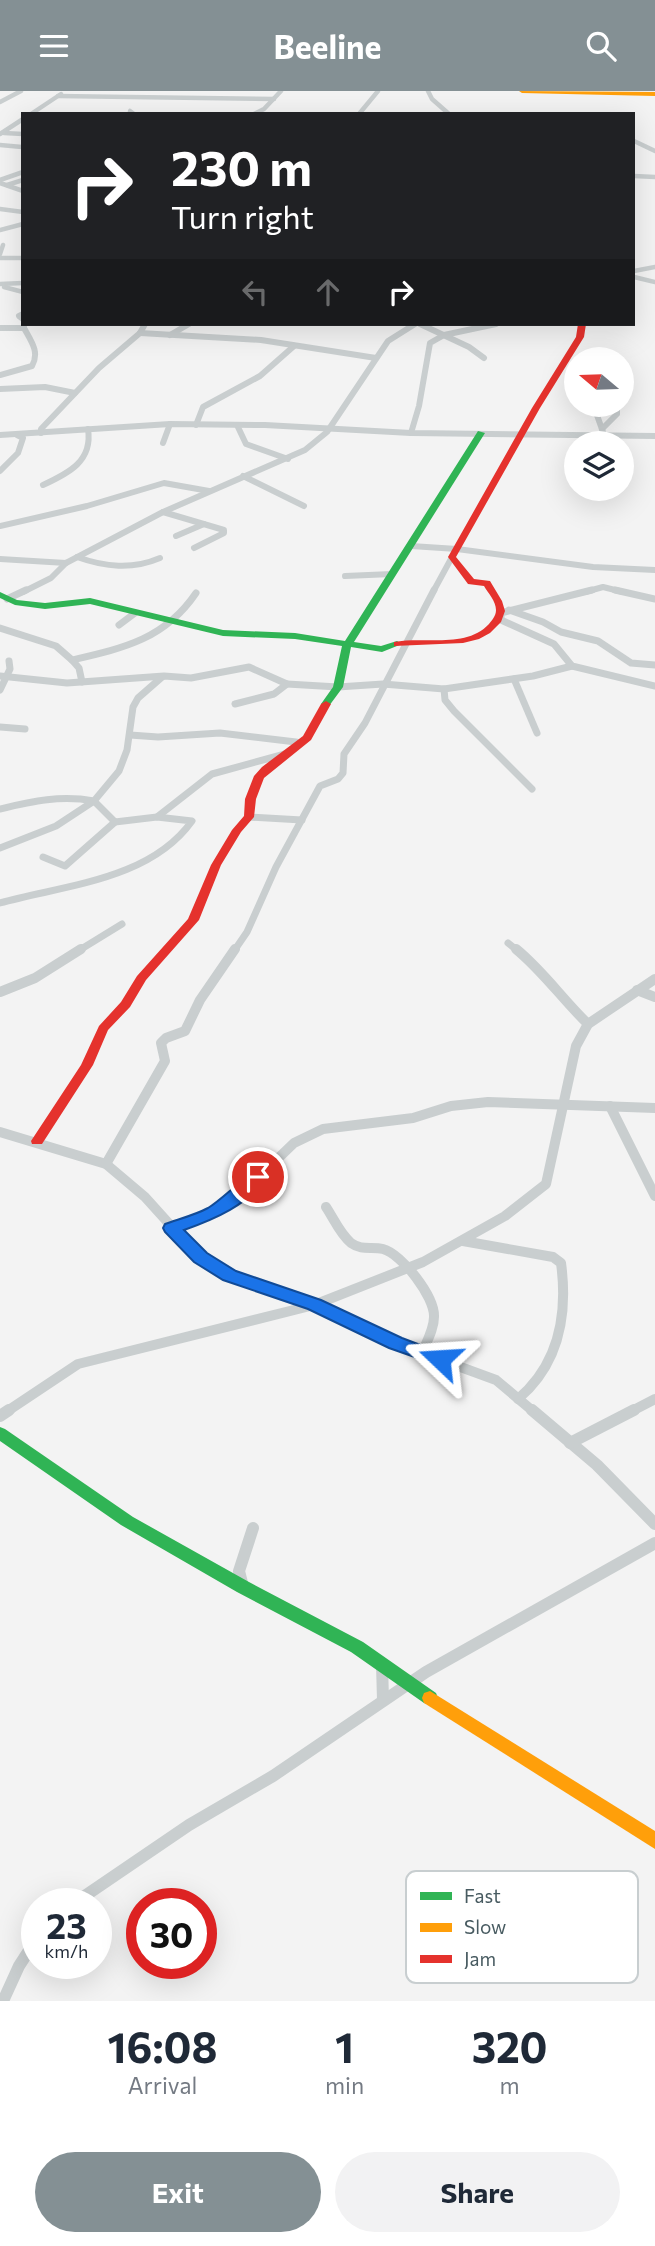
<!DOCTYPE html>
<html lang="en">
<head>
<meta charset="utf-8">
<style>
  body { margin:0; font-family:Commissioner,sans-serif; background:#f2f2f3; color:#1f2937; height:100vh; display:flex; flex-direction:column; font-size:26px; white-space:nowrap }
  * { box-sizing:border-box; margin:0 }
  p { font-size:23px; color:#747a83 }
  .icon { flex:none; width:38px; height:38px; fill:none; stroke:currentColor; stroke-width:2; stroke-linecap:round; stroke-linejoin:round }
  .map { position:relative; height:1910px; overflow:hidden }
  .panel { display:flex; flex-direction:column; background:#fff; flex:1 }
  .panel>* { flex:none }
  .banner { position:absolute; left:21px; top:21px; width:614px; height:214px; border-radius:0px; box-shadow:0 7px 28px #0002; background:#202124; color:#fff; overflow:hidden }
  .needle { width:46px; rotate:289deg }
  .buttons { position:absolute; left:564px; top:256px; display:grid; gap:14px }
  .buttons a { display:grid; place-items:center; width:70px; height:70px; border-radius:50%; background:#fff; box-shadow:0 7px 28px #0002; font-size:35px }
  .speed { position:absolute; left:21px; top:1797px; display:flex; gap:14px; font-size:35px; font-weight:700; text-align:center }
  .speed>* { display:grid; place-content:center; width:91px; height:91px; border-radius:50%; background:#fff; box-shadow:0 7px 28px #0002; line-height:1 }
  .speed small { font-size:18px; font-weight:400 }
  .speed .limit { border:10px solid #d22; background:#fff; color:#111 }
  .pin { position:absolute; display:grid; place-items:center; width:60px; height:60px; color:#fff; margin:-30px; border:4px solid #fff; border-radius:50%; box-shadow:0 2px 7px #0007 }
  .me { position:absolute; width:77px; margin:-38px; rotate:290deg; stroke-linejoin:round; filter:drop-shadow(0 0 5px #0008) }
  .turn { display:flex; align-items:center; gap:24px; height:147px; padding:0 35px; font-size:32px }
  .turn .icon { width:91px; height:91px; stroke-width:2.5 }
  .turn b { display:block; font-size:49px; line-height:60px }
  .lanes { display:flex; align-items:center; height:66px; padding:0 35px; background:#0003; justify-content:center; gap:35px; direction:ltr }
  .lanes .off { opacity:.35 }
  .eta { display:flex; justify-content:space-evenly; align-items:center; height:119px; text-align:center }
  .eta b { font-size:42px; font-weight:700; line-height:49px }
  .action { display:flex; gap:14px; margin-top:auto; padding:14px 35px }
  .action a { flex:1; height:80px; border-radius:42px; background:#849094; color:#fff; font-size:28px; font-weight:700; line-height:80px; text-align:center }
  .action a+a { background:#f2f2f3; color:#1f2937 }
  header { display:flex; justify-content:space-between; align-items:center; height:91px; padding:0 35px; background:#849094; color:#fff; font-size:32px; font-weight:700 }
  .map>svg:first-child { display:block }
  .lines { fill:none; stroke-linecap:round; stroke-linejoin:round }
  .street-far4 { stroke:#c9cecf; stroke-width:4.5 }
  .street-far3 { stroke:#c9cecf; stroke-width:6 }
  .street-far2 { stroke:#c9cecf; stroke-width:7 }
  .street-far1 { stroke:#c9cecf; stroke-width:10 }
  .street { stroke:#c9cecf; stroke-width:12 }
  .fast { fill:#30b455; fill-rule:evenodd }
  .slow { fill:#ff9f0a; fill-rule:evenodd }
  .jam { fill:#e5322d; fill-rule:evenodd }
  .route { fill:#1a73e8; stroke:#114b97; stroke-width:2 }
  .key { fill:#fff; stroke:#c8ced0; stroke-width:2 }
  .key-label { font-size:19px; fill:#485b61 }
</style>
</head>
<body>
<header><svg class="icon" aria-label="menu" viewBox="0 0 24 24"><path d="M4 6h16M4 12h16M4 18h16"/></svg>Beeline<svg class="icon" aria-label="search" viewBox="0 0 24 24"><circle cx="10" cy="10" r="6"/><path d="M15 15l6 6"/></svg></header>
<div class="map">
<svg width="655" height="1910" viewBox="0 0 655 1910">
  <rect width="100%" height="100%" fill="#f3f3f3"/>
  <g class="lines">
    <g class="street-far4">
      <path d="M428,0L432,8L449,23"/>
      <path d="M58,5L274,8"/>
      <path d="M0,11L21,0"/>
      <path d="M130,20L134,23"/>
      <path d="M31,23L61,3"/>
      <path d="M254,23L264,18L281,0"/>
      <path d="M359,23L378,0"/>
      <path d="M4,42L23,43"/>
      <path d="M0,43L23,28"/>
      <path d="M634,50L655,60"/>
      <path d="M0,54L22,56"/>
      <path d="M634,85L655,86"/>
      <path d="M0,89L23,81"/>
      <path d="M0,92L23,100"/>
      <path d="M7,94L23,89"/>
      <path d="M0,118L23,121"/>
      <path d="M0,139L23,133"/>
      <path d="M0,163L3,154"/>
      <path d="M0,167H23"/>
      <path d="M634,180L655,176"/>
      <path d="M634,186L655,191"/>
      <path d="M0,193L23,192"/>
      <path d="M4,196L23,201"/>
    </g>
    <g class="street-far3">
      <path d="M23,223L19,225L23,228"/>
      <path d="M420,233L469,256L484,267"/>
      <path d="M0,237H24V233"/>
      <path d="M140,242L261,249L376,267"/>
      <path d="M170,244L189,233"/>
      <path d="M0,284L32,275C40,261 31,250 24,237"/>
      <path d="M0,298L45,296L75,302"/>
      <path d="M593,313L603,341"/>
      <path d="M196,334L203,316L260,285L294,255"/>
      <path d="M237,334L246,353L288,368"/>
      <path d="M602,338L617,323V313"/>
      <path d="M41,342V338L99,277L140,242L145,233"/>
      <path d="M411,342L419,315L430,252L444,244L496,233"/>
      <path d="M0,344L170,333L265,334L411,342L655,345"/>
      <path d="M163,352L170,333"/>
      <path d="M0,380L18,362L23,347L17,344"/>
      <path d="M243,385L304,415"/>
      <path d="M43,394C69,382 93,370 88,338"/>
      <path d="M163,421L224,439V442L194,457"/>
      <path d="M0,435L87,415L164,392L209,400"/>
      <path d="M176,445L204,433"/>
      <path d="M411,455L457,458L593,476L655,479"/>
      <path d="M77,466C105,476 132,479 160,467"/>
      <path d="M0,468L66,472L163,421L305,359L327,341L388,250L415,233"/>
      <path d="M345,485L392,483"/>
      <path d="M23,501L51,487L66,472"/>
      <path d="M433,501L452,466"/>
      <path d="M585,501L603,496L623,501"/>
    </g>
    <g class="street-far2">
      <path d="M592,499L501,522V529L554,553L572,575L655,595"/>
      <path d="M615,499L655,508"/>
      <path d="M7,508L26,499"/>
      <path d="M509,519L543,531L561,541L598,550L631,572L655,574"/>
      <path d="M119,534L135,522"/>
      <path d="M0,537L56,555L72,569C124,557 165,548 196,502"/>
      <path d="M72,569L79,577L82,591"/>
      <path d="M0,585L67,592L164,585L191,587L249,576L287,593L274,603L235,613"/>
      <path d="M514,588L537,642"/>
      <path d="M287,593L338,596L383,593L444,598L533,585L572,575"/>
      <path d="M444,598L445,609L454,620L532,698"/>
      <path d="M0,599L10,578L9,570"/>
      <path d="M0,636L25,638"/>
      <path d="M130,644L158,646L220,642L296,651"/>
      <path d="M0,718C33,710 61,704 94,710L119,680L127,659L133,616L138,607L162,586"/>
      <path d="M249,726L302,729"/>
      <path d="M0,757L56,735L94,710L115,731L157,726L212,683L285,663"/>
      <path d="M43,766L65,775L115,731"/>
      <path d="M0,812C65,794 150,789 192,730L157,726"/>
      <path d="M508,852L518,860"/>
      <path d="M78,860L122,833"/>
      <path d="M234,860L247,841L276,776L320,695L338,688L343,682L344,663L365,632L434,499"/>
    </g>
    <g class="street-far1">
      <path d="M516,858C543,880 563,909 588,933"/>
      <path d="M637,899L655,906"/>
      <path d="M0,901L35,887L81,858"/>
      <path d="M610,1015L655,1105"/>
      <path d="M0,1041L106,1073L145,1106L200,1167L230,1184L314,1214L395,1252L496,1289L534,1321"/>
      <path d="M106,1073L165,970L161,952L166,947L185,940L200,909L235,858"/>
      <path d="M326,1116C334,1128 340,1143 351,1152C362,1160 372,1155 383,1158C402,1163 435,1206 434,1226C434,1238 427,1250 422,1262"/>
      <path d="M172,1137L212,1122L241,1103L294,1052L323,1038L413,1027L451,1015L488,1011L655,1017"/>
      <path d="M463,1150L553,1166L561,1172C568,1224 559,1273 518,1308"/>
      <path d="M6,1321L78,1273L314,1214L423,1171L505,1125L546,1093L576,955L588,933L655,888"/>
      <path d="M630,1321L655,1308"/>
    </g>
    <g class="street">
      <path d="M532,1319L597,1374L655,1433"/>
      <path d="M0,1325L9,1319"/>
      <path d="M570,1352L634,1319"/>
      <path d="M243,1496L239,1480L253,1437"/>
      <path d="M382,1573L383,1609"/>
      <path d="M73,1813L189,1734L273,1685L426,1581L655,1452"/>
      <path d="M3,1910L19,1875L37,1847"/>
    </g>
    <g class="fast">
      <path d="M478,340L485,342L354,551L381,555L397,550L402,553L382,561L351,556L343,596L329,615L326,616L321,613L333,596L342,555L295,548L223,545L90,513L45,518L15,514L0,507V501L17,509L45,512L90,507L223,539L295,542L345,550Z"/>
      <path d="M0,1336L5,1338L133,1426L249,1491L363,1551L436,1602L438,1607L436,1612L430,1614L424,1612L351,1561L237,1501L121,1434L0,1350Z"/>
    </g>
    <g class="slow">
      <path d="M519,0L655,1V5L522,2Z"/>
      <path d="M430,1600L655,1740V1758L424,1612L422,1607L424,1602Z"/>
    </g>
    <g class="jam">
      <path d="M578,233H586L584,246L540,317L456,466L474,488L490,490L502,510L505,520L501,531L490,542L479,548L463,552L394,555V551C423,545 466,558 489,533C492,529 496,525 496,519C496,510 488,502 484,495L468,493L448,466L532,317L576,246Z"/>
      <path d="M326,610L331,613L311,649L264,687L256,708L254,726L241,741L221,774L199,829L146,889L130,916L108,939L93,974L42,1053H32L31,1050L81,974L99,935L121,911L137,885L188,828L211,774L232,739L244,725L245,708L254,685L262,676L303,645L321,613Z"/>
    </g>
  </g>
  <path class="route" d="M258,1080L267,1086C248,1114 215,1128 184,1139L207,1162L236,1180L321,1209L402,1247L447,1264L450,1268L447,1273L440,1275L389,1257L308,1218L223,1189L194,1171L165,1141L163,1137L165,1133C179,1128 195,1124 208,1117C223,1108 246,1083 258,1080Z"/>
  <rect x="406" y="1780" width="232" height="112" rx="10" class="key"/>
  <rect x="420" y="1801" width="32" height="8" fill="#30b455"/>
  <rect x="420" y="1832" width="32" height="9" fill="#ff9f0a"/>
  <rect x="420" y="1864" width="32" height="8" fill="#e5322d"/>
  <g class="key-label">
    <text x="464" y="1812">Fast</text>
    <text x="464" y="1843">Slow</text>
    <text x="464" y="1875">Jam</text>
  </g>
</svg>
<div class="buttons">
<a><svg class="needle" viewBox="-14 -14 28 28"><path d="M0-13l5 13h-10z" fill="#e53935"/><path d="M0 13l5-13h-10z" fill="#747a83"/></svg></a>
<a><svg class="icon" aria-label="layers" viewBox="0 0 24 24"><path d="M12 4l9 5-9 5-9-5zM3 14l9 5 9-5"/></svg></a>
</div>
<div class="speed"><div>23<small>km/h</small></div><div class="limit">30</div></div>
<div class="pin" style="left:258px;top:1086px;background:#d93025"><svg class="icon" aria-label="arrive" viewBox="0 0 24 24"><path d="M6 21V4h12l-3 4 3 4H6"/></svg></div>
<svg class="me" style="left:440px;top:1268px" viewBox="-20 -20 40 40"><path d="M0-17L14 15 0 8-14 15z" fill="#1a73e8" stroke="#fff" stroke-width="4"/></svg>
<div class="banner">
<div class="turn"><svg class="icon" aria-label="right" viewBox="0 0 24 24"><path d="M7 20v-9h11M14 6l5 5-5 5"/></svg><div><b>230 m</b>Turn right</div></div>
<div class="lanes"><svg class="icon off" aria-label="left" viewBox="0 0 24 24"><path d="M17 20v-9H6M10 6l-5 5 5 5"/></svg><svg class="icon off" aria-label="ahead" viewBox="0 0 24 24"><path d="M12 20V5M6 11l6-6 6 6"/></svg><svg class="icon" aria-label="right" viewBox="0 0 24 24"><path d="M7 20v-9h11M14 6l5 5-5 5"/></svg></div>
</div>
</div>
<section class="panel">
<div class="eta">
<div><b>16:08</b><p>Arrival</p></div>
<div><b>1</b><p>min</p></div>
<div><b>320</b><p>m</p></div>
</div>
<div class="action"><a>Exit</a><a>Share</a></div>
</section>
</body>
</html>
